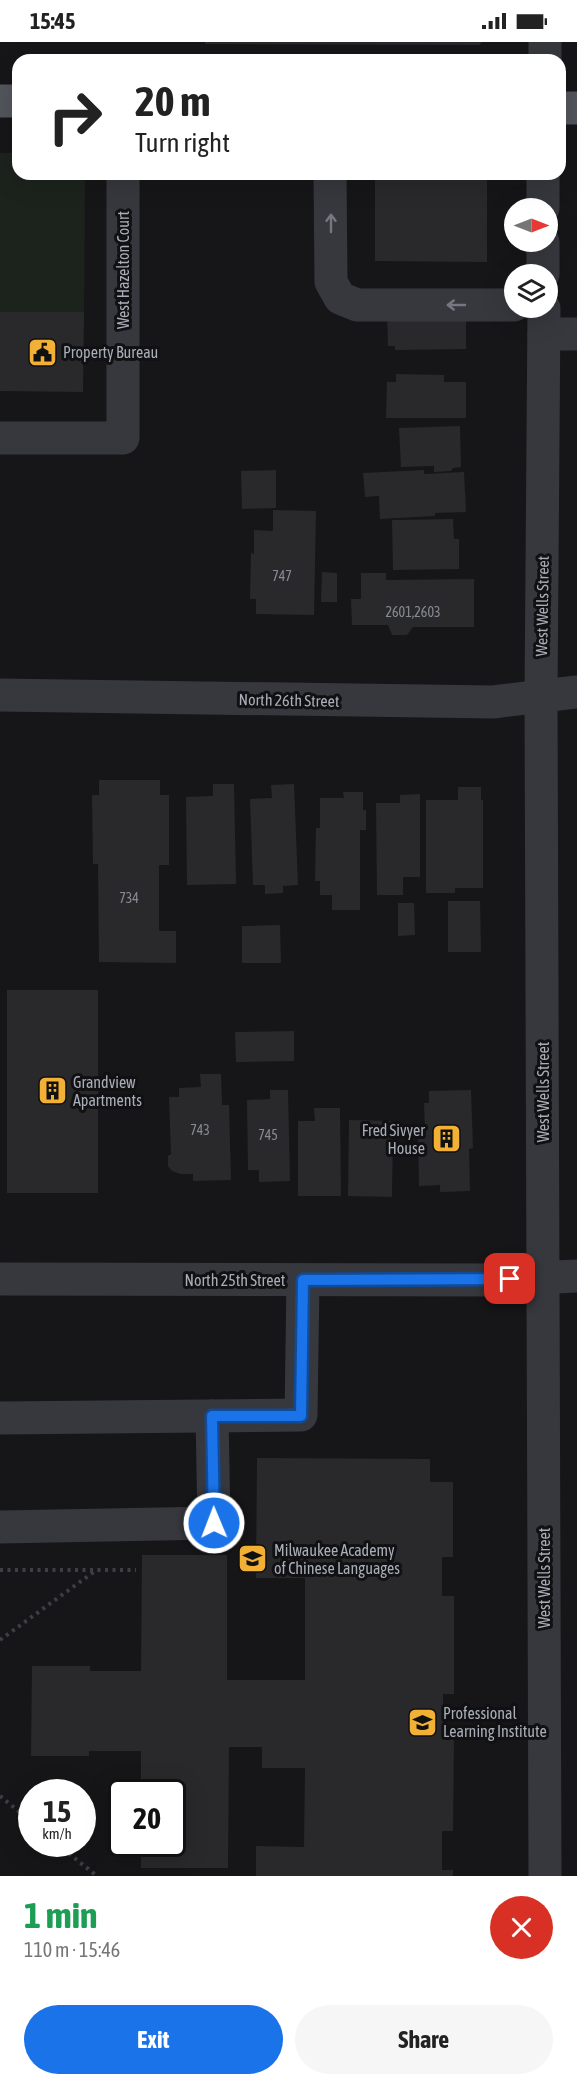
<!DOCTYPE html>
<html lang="en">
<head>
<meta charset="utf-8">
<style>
  body { margin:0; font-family:"Asap Condensed",sans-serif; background:#f6f6f6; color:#222; height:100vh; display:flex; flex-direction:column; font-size:22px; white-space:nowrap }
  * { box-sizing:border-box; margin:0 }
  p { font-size:20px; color:#767676 }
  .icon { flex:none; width:33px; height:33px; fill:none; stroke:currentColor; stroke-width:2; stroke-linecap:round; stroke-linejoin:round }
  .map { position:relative; height:1834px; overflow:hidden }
  .drawer { display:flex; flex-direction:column; background:#fff; flex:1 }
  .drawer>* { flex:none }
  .guide { position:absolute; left:12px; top:12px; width:554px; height:126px; border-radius:18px; box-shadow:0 6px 24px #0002; background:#fff; color:#222; overflow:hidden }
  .needle { width:39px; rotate:90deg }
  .fabs { position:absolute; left:504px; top:156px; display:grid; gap:12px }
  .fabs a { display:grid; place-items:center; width:54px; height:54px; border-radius:50%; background:#fff; box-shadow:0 6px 24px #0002; font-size:30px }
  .speed { position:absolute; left:18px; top:1737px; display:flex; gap:12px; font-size:30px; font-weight:700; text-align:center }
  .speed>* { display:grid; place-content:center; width:78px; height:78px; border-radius:50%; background:#fff; box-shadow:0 6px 24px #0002; line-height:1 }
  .speed small { font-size:15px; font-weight:400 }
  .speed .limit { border:3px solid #111; border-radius:9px; background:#fff; color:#111 }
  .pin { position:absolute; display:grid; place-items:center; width:51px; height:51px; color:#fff; margin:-26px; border-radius:12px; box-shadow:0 3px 9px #0006 }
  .me { position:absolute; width:66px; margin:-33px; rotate:359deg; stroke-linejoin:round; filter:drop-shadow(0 0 4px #0008) }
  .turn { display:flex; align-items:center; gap:21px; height:126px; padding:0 24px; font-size:27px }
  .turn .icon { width:78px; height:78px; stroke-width:2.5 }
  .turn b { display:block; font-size:42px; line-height:51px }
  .round { display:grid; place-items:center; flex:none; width:63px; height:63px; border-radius:32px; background:#f6f6f6 }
  .headline { display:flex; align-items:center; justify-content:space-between; height:102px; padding:0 24px }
  h1 { font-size:36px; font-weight:700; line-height:45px; color:#1e9e55 }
  .action { display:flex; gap:12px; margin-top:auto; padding:12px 24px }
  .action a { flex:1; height:69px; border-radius:36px; background:#1a73e8; color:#fff; font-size:24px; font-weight:700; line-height:69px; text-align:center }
  .action a+a { background:#f6f6f6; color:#222 }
  .status { display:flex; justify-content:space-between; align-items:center; height:42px; padding:0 30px; background:#fff; direction:ltr }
  .status svg { height:16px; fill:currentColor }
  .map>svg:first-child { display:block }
  .green { fill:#1c231d }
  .building { fill:#29292c }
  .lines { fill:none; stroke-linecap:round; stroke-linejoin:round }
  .path { stroke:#3d3f44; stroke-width:4; stroke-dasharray:3 4.5; stroke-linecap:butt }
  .minor { stroke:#37383d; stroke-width:33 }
  .major { stroke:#53555c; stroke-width:33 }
  .oneway { stroke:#757881 }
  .route-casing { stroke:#114b97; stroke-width:15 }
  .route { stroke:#1a73e8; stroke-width:10 }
  .labels { text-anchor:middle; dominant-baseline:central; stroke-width:6; stroke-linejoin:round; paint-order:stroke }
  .number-label { font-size:14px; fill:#888b94 }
  .street-label { font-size:16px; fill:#a8adb8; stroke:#111113 }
  .poi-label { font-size:16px; fill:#a8adb8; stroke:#111113; text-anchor:start }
</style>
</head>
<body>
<div class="status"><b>15:45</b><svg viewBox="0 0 49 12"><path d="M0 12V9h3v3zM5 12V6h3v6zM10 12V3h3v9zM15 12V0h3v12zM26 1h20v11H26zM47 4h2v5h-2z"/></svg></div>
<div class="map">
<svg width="577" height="1834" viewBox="0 0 577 1834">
  <rect width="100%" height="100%" fill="#161618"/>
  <path class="green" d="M0,111H18V132H85L84,270H0Z"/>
  <g class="building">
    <path d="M205,0H482L479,3L205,2Z"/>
    <path d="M375,132H487V220L375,219Z"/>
    <path d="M466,268V307L395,308V304H388L387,269Z"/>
    <path d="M0,270H84L83,350L0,349Z"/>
    <path d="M396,332L444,333V340H466V376H386L387,340H396Z"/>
    <path d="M460,384L461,425L453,426L451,429L434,430V424L401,425L399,386Z"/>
    <path d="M276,428V466L242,467L241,429Z"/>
    <path d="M424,428V432L464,430L466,470L435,471V474L380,477L379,454L365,455L363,431Z"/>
    <path d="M273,468L316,469L314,573L256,572V557H250L251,511L254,512V488L273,489Z"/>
    <path d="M453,477L454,497H459V527L393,528L392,478Z"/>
    <path d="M322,530L337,531V560H321Z"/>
    <path d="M361,531H386V538L474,537V585H413L407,593H392L388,583H352L351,557H361Z"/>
    <path d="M99,738H160V753H169V823H159V889H176V921L99,920L98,822H93L92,753H99Z"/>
    <path d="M213,742H234L236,842L187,843L186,755L213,754Z"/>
    <path d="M294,742L298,843L283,844V851L265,852V843H253L250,757L272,756L271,743Z"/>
    <path d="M458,745H481V758H483V846H455V851H426V758H458Z"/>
    <path d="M343,750H363V768H366V788H360V868H332V853H320V839H315L316,786H320V756H344Z"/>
    <path d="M420,752V835H403V853H377L376,761H400V753Z"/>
    <path d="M448,859H480L481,910H448Z"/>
    <path d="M398,861H414L415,893L398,894Z"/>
    <path d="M280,883L281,921H242V884Z"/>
    <rect x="7" y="948" width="91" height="203"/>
    <path d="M294,989V1019L236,1020L235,990Z"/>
    <path d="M200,1032H221L222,1063H229L231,1138L193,1139V1132H181L172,1129L168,1124V1114L171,1112L169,1055H179V1046L201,1045Z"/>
    <path d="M270,1048H288L290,1139L259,1140V1128H248L247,1058L270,1057Z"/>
    <path d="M471,1048L473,1106L469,1107L470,1149L440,1150V1143L419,1144L418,1088H425L424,1061H429V1049Z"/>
    <path d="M314,1066H340L341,1154H298V1079H315Z"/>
    <path d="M349,1078L393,1079L392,1155L348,1154Z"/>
    <path d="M257,1416L430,1417V1440H453V1515H442V1554H454V1652H443V1691H454L453,1789H442V1828H453V1834H256V1804L304,1805L305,1726H262V1705H229L228,1826H141V1802H172V1750H141V1709H89V1714H31L32,1624H90V1629H141L142,1513H227V1638H305V1536H256Z"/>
  </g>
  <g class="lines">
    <g class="path">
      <path d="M0,1528H136"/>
      <path d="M0,1598L95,1529"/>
      <path d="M0,1754L32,1780"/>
      <path d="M57,1802L97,1834"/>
    </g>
    <g class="minor">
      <path d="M545,18V0"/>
      <path d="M330,132L331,240L340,256L357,263H514"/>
      <path d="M543,166V132"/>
      <path d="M543,232V200"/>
      <path d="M544,266L541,655L545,1834"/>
      <path d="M544,292H577"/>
      <path d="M0,396H123V132"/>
      <path d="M0,653L493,660L577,650"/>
      <path d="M0,1237L493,1238L577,1234"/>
      <path d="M0,1376L301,1373L303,1238"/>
      <path d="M0,1485L214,1481L212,1374"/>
    </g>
    <g class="major">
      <path d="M0,59H18"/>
      <path d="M560,66H577"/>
    </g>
  </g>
  <defs><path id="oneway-shaft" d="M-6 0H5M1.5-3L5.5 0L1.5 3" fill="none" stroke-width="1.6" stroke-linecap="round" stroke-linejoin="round" transform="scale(1.5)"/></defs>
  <g class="oneway">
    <use href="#oneway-shaft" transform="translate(331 181) rotate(-90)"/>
    <use href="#oneway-shaft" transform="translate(456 263) rotate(180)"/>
  </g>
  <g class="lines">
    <defs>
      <path id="route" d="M214,1481L212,1374H301L303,1238L510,1237"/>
    </defs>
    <use href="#route" class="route-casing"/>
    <use href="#route" class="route"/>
  </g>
  <defs>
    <symbol id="civic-square" viewBox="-11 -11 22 22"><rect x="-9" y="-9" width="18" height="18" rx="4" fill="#f2b134" stroke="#111113"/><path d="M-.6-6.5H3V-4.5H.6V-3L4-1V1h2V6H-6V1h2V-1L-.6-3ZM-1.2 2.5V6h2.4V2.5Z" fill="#111"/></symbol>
    <symbol id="building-square" viewBox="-11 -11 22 22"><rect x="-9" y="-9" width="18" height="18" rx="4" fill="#f2b134" stroke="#111113"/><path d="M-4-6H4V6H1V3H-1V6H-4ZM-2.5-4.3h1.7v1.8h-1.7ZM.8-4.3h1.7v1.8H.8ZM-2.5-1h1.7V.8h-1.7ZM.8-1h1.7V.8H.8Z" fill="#111"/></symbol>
    <symbol id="school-square" viewBox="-11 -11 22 22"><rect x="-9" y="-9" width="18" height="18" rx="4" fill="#f2b134" stroke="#111113"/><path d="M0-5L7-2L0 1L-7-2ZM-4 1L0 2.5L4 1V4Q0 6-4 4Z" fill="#111"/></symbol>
  </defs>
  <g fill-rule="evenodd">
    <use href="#civic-square" x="26" y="294" width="33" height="33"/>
    <use href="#building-square" x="36" y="1032" width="33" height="33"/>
    <use href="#building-square" x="430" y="1080" width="33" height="33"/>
    <use href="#school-square" x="236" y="1500" width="33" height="33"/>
    <use href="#school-square" x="406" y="1664" width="33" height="33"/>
  </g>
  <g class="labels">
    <g class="number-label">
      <text x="282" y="534">747</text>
      <text x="413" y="570">2601,2603</text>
      <text x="129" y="856">734</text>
      <text x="200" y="1088">743</text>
      <text x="268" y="1093">745</text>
    </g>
    <g class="street-label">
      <text transform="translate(123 228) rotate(-90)">West Hazelton Court</text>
      <text transform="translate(542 564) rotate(-89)">West Wells Street</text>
      <text transform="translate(289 658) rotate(1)">North 26th Street</text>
      <text transform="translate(543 1050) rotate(-90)">West Wells Street</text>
      <text x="235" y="1238">North 25th Street</text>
      <text transform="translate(544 1536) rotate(-90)">West Wells Street</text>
    </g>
    <g class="poi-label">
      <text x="63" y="310">Property Bureau</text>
      <text x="73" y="1040">Grandview<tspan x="73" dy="18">Apartments</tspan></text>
      <text x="425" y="1088" text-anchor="end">Fred Sivyer<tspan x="425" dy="18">House</tspan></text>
      <text x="274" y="1508">Milwaukee Academy<tspan x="274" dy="18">of Chinese Languages</tspan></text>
      <text x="443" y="1671">Professional<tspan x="443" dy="18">Learning Institute</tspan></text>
    </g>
  </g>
</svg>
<div class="fabs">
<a><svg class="needle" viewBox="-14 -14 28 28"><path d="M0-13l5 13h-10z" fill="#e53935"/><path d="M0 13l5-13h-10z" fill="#767676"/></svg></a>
<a><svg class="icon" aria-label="layers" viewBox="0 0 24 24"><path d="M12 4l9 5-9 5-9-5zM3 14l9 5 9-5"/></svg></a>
</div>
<div class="speed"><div>15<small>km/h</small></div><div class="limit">20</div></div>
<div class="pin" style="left:510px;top:1237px;background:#d93025"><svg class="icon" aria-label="arrive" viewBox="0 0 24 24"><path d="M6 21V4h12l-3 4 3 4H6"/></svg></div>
<svg class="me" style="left:214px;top:1481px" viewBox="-20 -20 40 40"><circle r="17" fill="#1a73e8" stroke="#fff" stroke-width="3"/><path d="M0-11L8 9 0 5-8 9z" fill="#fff"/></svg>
<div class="guide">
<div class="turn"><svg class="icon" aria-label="right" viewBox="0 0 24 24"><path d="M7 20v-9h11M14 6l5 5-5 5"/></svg><div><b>20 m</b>Turn right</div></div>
</div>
</div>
<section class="drawer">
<div class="headline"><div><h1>1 min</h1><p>110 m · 15:46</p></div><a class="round" style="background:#d93025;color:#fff"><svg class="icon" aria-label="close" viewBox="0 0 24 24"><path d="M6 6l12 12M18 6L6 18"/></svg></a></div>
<div class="action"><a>Exit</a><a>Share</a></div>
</section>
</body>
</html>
